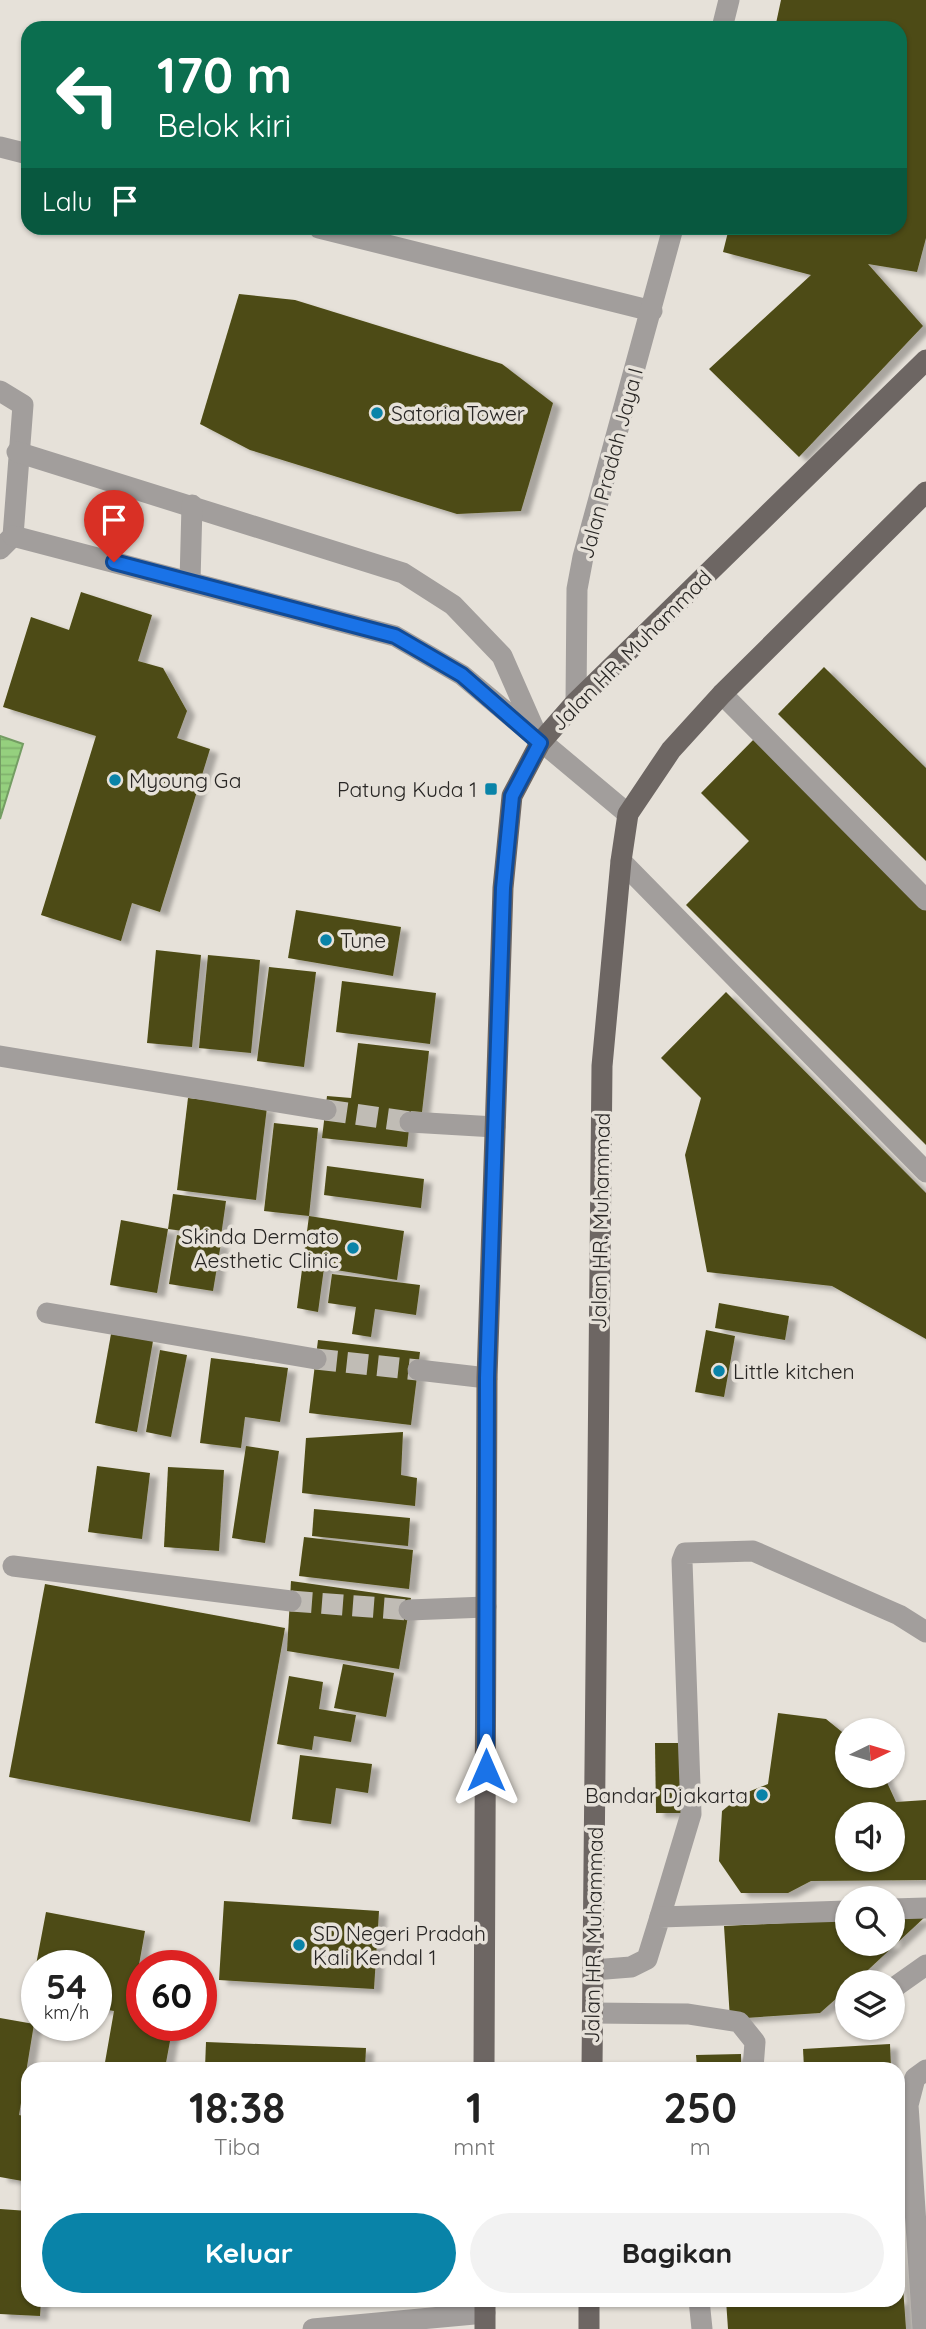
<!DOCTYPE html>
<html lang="id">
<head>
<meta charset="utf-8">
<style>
  body { margin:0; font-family:Quicksand,sans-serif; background:#f2f2f2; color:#222; height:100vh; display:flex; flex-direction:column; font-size:26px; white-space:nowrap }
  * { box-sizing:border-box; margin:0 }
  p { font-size:23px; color:#767676 }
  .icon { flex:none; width:38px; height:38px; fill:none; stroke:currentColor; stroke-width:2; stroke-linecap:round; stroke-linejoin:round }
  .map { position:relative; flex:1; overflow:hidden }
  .side { position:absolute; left:21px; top:2062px; width:884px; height:245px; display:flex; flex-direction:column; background:#fff; border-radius:21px; box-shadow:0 2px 5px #0004 }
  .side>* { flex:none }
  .banner { position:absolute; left:21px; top:21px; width:886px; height:214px; border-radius:21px; box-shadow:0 2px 5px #0004; background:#0b6e4f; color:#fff; overflow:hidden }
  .needle { width:46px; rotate:85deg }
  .tools { position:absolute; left:835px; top:1718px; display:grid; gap:14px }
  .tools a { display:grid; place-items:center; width:70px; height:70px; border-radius:50%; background:#fff; box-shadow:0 2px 5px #0004; font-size:35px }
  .speed { position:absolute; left:21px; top:1950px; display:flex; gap:14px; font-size:35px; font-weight:700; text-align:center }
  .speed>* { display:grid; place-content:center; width:91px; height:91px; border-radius:50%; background:#fff; box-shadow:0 2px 5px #0004; line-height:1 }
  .speed small { font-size:18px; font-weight:400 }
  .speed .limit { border:10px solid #d22; background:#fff; color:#111 }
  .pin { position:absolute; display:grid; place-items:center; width:60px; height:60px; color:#fff; margin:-72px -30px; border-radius:50% 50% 50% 0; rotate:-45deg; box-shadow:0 0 7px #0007 }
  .pin .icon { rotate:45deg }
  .me { position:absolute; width:77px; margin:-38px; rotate:0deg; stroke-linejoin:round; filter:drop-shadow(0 0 5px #0008) }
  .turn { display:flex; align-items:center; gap:24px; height:147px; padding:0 21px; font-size:32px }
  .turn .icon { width:91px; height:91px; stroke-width:2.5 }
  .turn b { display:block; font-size:49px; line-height:60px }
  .then { display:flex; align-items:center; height:66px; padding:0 21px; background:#0003; gap:14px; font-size:26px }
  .eta { display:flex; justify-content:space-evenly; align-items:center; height:119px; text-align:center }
  .eta b { font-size:42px; font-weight:700; line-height:49px }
  .button { display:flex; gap:14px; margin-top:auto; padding:14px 21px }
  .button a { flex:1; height:80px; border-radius:42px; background:#0983a8; color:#fff; font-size:28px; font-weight:700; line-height:80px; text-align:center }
  .button a+a { background:#f2f2f2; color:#222 }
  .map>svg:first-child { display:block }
  .water { fill:url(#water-rules); stroke:#749d63; stroke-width:2 }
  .building { fill:#4e4c14; fill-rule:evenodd; filter:url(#shadow) }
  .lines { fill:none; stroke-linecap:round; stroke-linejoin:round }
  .minor-tunnel { stroke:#c0bcb5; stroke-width:21; stroke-dasharray:21 10; stroke-linecap:butt }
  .minor { stroke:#a29e9c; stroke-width:21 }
  .major { stroke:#6d6663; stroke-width:21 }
  .route-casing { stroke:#114b97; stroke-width:18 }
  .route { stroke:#1a73e8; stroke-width:12 }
  .poi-dot { fill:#0983a8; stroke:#e6e1d9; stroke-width:2.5 }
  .labels { text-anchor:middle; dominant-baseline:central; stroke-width:7; stroke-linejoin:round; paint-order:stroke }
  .poi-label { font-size:21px; fill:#282624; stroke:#e6e1d9; text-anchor:start }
  .street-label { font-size:21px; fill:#282624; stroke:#e6e1d9 }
</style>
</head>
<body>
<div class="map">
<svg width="926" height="2329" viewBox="0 0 926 2329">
  <defs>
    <pattern id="water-rules" width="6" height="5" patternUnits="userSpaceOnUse" patternTransform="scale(1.75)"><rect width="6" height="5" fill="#95d07e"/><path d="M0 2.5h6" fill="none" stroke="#80b26d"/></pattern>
    <filter id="shadow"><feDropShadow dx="8" dy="4.5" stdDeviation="2" flood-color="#0004"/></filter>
  </defs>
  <rect width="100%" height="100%" fill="#e6e1d9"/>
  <path class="water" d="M0,736L23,744L0,819Z"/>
  <g class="building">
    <path d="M781,0H926V238L917,272L868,264L923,326L799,457L709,369L811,275L723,252L729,228H900V28H775Z"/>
    <path d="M239,294L295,300L502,364L553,403L521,511L457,514L250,450L200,424Z"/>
    <path d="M81,592L152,615L138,661L163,668L187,711L177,738L210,749L160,912L132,903L121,941L41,915L96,736L3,707L31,617L69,630Z"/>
    <path d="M824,667L926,768V861L778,714Z"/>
    <path d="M756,737L926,908V1145L686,905L749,841L701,793Z"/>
    <path d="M296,910L401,927L393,976L288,958Z"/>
    <path d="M156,950L201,955L192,1047L147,1043Z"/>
    <path d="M208,955L260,960L251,1053L199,1048Z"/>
    <path d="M269,967L316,972L304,1067L257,1061Z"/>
    <path d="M342,981L436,993L430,1044L336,1032Z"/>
    <path d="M726,992L926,1193V1339L832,1286L707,1272L685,1155L701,1098L661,1058Z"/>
    <path d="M358,1043L429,1051L422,1112L411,1111L407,1147L322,1138L327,1096L351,1098Z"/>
    <path d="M188,1098L267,1107L256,1200L177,1190Z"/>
    <path d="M274,1123L318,1128L309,1216L264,1211Z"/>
    <path d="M327,1166L424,1179L421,1208L324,1195Z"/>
    <path d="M173,1194L226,1201L221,1236L168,1229Z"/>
    <path d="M309,1216L404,1231L397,1280L324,1268L318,1312L297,1308Z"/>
    <path d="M121,1220L168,1229L157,1293L110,1285Z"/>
    <path d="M177,1235L221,1243L213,1291L169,1284Z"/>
    <path d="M332,1274L420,1285L416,1315L375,1309L371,1337L352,1334L356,1307L328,1303Z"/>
    <path d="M719,1303L789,1316L785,1340L715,1328Z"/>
    <path d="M706,1330L735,1336L724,1397L695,1392Z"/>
    <path d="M111,1334L153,1341L137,1432L95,1423Z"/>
    <path d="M318,1340L420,1352L411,1425L309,1413Z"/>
    <path d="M160,1350L187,1355L171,1437L146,1432Z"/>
    <path d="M211,1358L288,1368L280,1422L245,1417L241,1448L200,1443Z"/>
    <path d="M403,1432L401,1475L417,1478L415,1506L302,1493L306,1438Z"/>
    <path d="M246,1446L279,1451L265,1543L232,1538Z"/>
    <path d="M97,1466L150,1473L142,1539L88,1532Z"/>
    <path d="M168,1467L224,1470L219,1551L164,1547Z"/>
    <path d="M314,1509L410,1518L408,1546L312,1536Z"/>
    <path d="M304,1537L413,1550L409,1589L299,1576Z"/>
    <path d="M291,1581L411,1598L399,1669L287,1651Z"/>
    <path d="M45,1584L285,1628L250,1822L9,1777Z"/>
    <path d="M343,1664L394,1673L386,1717L334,1708Z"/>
    <path d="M289,1676L323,1682L319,1709L356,1715L351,1742L314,1736L312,1750L277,1744Z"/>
    <path d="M778,1713L826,1719L847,1736V1776H884L896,1802L926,1800V1880L811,1881L788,1893H741L719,1861L722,1811L743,1794L768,1784ZM847,1815H892V1860H847Z"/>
    <path d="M655,1743H684L685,1813H656Z"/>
    <path d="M300,1755L372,1764L368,1793L336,1788L331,1824L292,1819Z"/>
    <path d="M224,1901L379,1911L374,1989L219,1980Z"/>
    <path d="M46,1912L145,1931L130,2015L142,2017V2025H173L165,2068H104L114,2011L96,2008V1965H36Z"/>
    <path d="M926,1916L854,1983H847V1989L820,2013L730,2019L724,1926L847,1920V1944H892V1918Z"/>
    <path d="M35,1969H37V1997L31,1996Z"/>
    <path d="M0,2018L34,2024L19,2115L28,2117V2182L0,2177Z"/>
    <path d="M206,2042L366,2048L365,2068H205Z"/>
    <path d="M890,2044L891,2068H804L803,2049Z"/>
    <path d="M741,2054V2068H697L696,2055Z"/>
    <path d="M0,2209L28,2211V2300H41L40,2316L0,2314Z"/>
    <path d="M898,2216L906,2329H728L726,2300H898Z"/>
  </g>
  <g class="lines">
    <g class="minor-tunnel">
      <path d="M326,1110L410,1122"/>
      <path d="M316,1359L418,1370"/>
      <path d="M291,1601L409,1610"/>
    </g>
    <g class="minor">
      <path d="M722,28L729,0"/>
      <path d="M0,147L28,154"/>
      <path d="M319,228L652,311"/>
      <path d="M0,391L23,405L13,536L0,549"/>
      <path d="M17,452L403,573L453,605L502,656L538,738"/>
      <path d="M13,536L395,636L462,675L628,814"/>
      <path d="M190,582L192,505"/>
      <path d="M722,694L926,900"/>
      <path d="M576,702L577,589L583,557L673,228"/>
      <path d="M621,861L926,1172"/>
      <path d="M0,1056L326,1110"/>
      <path d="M410,1122L495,1127"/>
      <path d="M47,1313L316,1359"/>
      <path d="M418,1370L487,1378"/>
      <path d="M13,1566L291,1601"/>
      <path d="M409,1610L486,1607"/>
      <path d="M892,1909L926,1908"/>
      <path d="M660,1917L691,1814L682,1561L685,1553L753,1551L899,1615L926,1632"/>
      <path d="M593,1970L631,1967L647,1959L660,1917L847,1911"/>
      <path d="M892,1989L926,1965"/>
      <path d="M592,2013L688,2014L739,2022L755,2042L753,2068"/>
      <path d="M699,2300L702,2329"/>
      <path d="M313,2329L485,2313"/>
      <path d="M923,2329L908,2105L915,2078L926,2070"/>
    </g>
    <g class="major">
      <path d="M484,2068L487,1378L503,888L512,796L540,743L576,702L926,360"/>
      <path d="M592,2068L602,1066L621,861L628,814L671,750L722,694L926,492"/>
      <path d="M485,2300V2329"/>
      <path d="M589,2329V2300"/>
    </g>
  </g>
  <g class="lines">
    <defs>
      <path id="route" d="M114,562L395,636L462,675L540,743L512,796L503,888L487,1378L486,1770"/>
    </defs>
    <use href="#route" class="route-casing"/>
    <use href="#route" class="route"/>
  </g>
  <g class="poi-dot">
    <circle cx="377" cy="413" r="7"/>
    <circle cx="115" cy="780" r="7"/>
    <rect x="484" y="782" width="14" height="14" rx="3.5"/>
    <circle cx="326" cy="940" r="7"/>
    <circle cx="353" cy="1248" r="7"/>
    <circle cx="719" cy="1371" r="7"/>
    <circle cx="762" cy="1795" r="7"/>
    <circle cx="299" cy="1945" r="7"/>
  </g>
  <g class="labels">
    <g class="poi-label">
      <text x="391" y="413">Satoria Tower</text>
      <text x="129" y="780">Myoung Ga</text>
      <text x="477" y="789" text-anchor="end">Patung Kuda 1</text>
      <text x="340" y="940">Tune</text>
      <text x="339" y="1236" text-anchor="end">Skinda Dermato<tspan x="339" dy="24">Aesthetic Clinic</tspan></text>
      <text x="733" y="1371">Little kitchen</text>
      <text x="748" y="1795" text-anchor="end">Bandar Djakarta</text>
      <text x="313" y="1933">SD Negeri Pradah<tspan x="313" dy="24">Kali Kendal 1</tspan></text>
    </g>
    <g class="street-label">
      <text transform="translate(610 463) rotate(-75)">Jalan Pradah Jaya I</text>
      <text transform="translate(631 650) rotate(-45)">Jalan HR. Muhammad</text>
      <text transform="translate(600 1221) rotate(-89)">Jalan HR. Muhammad</text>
      <text transform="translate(593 1935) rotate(-89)">Jalan HR. Muhammad</text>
    </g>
  </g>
</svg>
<div class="tools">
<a><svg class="needle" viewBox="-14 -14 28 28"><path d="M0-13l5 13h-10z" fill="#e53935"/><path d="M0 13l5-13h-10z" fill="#767676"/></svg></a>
<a><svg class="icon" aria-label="sound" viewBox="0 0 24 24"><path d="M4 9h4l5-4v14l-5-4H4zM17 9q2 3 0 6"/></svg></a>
<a><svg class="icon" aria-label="search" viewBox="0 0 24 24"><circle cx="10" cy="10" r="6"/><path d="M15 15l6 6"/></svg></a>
<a><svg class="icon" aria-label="layers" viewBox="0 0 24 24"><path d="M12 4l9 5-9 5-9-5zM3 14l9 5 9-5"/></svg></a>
</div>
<div class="speed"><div>54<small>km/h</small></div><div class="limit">60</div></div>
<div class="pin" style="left:114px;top:562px;background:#d93025"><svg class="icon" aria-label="arrive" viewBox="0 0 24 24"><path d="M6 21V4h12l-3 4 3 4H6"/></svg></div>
<svg class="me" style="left:486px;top:1770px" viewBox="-20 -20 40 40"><path d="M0-17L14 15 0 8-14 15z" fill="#1a73e8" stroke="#fff" stroke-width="4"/></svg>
<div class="banner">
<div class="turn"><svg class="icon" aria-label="left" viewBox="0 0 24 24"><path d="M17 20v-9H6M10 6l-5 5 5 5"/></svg><div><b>170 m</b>Belok kiri</div></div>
<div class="then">Lalu<svg class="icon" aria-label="arrive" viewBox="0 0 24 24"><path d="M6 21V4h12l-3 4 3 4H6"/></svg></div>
</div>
<section class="side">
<div class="eta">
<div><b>18:38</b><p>Tiba</p></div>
<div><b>1</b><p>mnt</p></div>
<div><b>250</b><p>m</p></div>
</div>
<div class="button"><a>Keluar</a><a>Bagikan</a></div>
</section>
</div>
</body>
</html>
